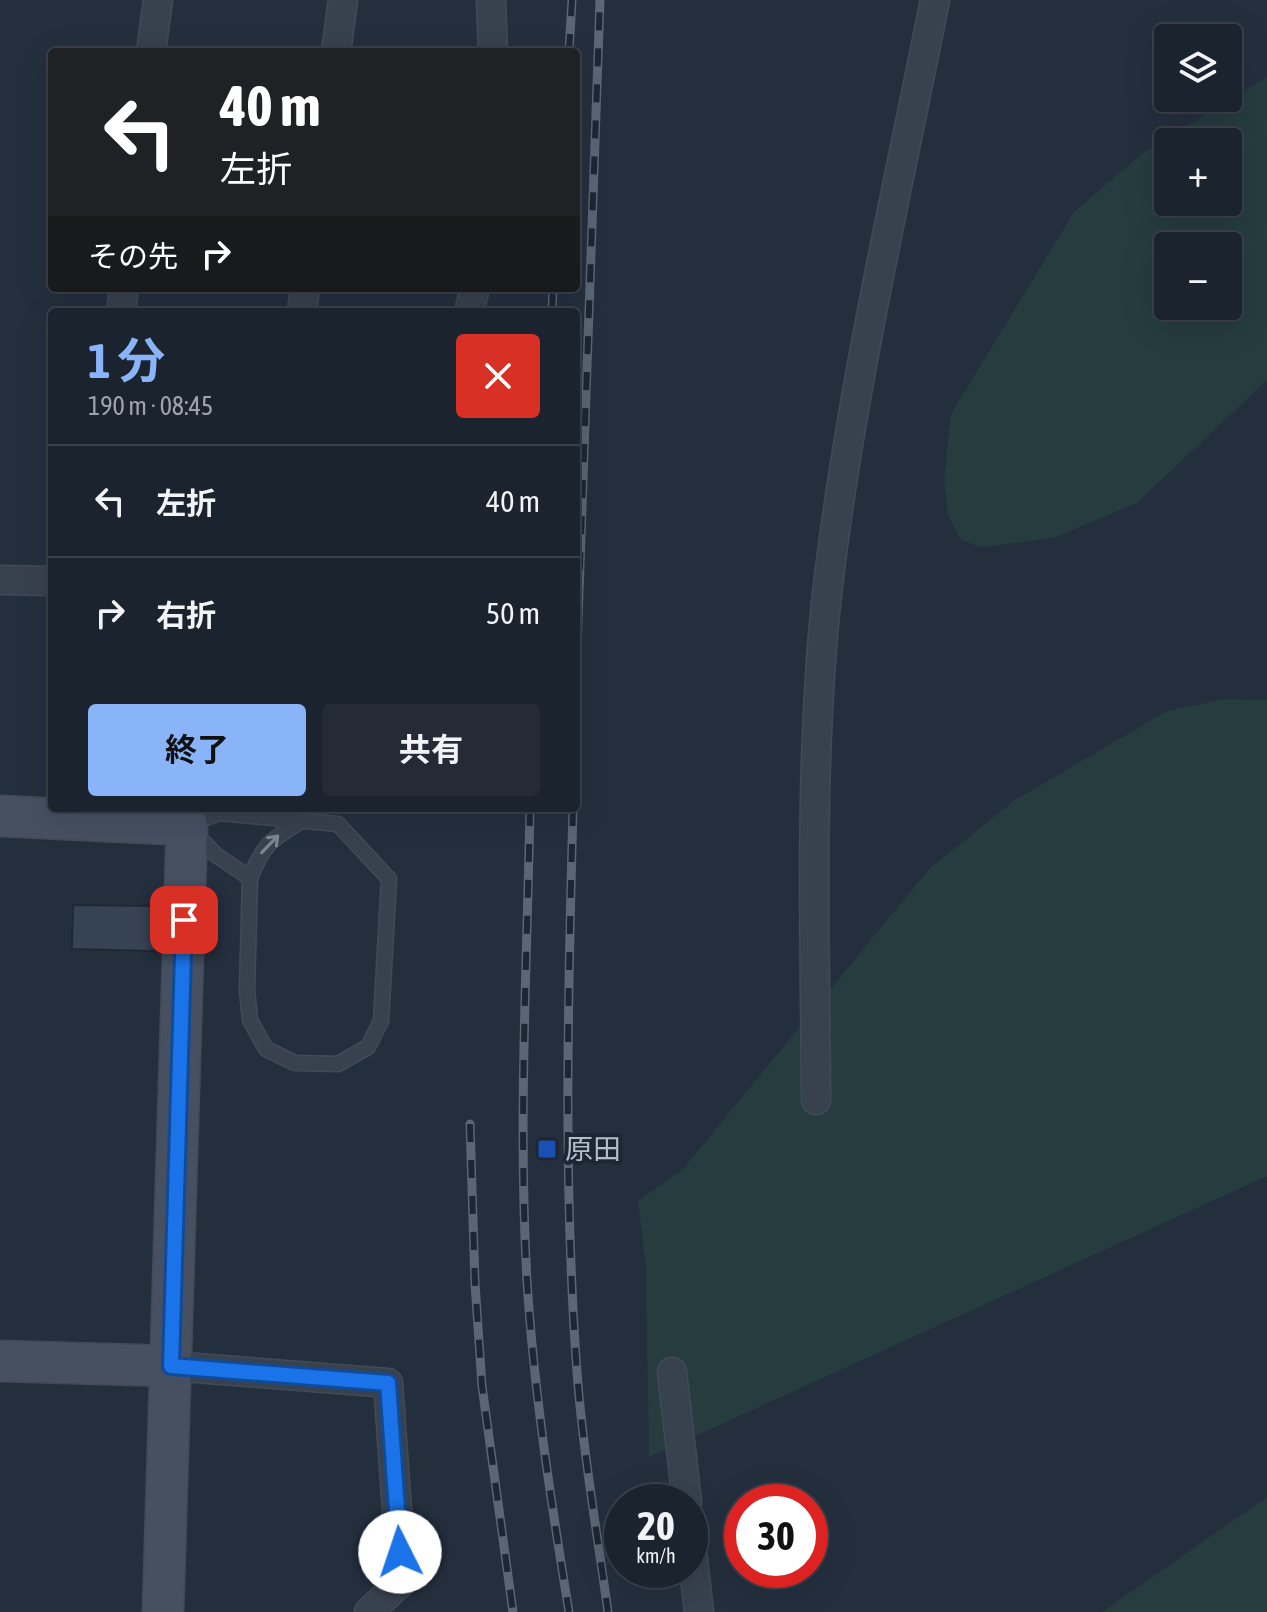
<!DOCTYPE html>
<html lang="ja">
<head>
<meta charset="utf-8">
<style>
  body { margin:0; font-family:"Asap Condensed","Noto Sans JP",sans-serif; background:#242b36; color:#f1f3f6; height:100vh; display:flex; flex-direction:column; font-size:30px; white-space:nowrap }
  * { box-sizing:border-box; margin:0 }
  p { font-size:26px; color:#a0a4aa }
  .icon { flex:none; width:44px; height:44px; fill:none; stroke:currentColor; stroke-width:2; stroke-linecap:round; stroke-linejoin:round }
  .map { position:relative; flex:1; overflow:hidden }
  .panel { position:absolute; left:48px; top:308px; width:532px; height:504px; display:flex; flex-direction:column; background:#1b232e; border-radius:8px; box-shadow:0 8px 32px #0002,0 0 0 2px #39404a }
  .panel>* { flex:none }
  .guide { position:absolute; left:48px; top:48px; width:532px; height:244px; border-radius:8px; box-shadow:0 8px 32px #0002,0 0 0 2px #39404a; background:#202124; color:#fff; overflow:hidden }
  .controls { position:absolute; left:1154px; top:24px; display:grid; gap:16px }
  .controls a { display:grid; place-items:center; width:88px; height:88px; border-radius:8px; background:#1b232e; box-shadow:0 8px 32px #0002,0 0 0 2px #39404a; font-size:40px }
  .speed { position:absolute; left:604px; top:1484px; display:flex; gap:16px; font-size:40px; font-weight:700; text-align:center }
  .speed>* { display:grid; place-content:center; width:104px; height:104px; border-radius:50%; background:#1b232e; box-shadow:0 8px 32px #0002,0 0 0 2px #39404a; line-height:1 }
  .speed small { font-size:20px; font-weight:400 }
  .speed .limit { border:12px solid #d22; background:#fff; color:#111 }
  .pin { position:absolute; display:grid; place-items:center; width:68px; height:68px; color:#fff; margin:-34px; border-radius:16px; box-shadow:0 4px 12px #0006 }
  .me { position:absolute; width:88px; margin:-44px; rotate:356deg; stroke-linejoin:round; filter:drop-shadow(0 0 6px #0008) }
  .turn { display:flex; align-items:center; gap:28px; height:168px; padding:0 40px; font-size:36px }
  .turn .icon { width:104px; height:104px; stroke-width:2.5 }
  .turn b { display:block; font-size:56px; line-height:68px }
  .then { display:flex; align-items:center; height:76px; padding:0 40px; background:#0003; gap:16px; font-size:30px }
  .round { display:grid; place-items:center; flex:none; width:84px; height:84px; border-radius:8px; background:#242b36 }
  .summary { display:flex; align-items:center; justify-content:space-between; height:136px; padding:0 40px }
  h1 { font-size:48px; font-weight:700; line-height:60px; color:#8ab4f8 }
  .action { display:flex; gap:16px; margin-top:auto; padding:16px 40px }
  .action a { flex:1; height:92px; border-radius:8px; background:#8ab4f8; color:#111; font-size:32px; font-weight:700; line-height:92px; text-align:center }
  .action a+a { background:#242b36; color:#f1f3f6 }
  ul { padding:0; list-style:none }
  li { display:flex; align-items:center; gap:24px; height:112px; padding:0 40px; border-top:2px solid #39404a }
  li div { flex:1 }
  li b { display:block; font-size:30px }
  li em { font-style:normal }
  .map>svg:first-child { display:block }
  .green { fill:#263c3f; fill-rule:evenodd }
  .building { fill:#364354; stroke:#1f2835; stroke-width:2 }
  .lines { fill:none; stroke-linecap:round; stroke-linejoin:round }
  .lane-casing { stroke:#414a57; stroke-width:17 }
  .street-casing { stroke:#414a57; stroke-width:31 }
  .secondary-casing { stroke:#414a57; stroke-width:43 }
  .lane { stroke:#38414e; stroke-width:14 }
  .street { stroke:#38414e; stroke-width:28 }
  .secondary { stroke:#465061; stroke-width:40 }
  .rail-casing { stroke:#5a6575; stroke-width:9 }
  .rail { stroke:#1d2633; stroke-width:6; stroke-dasharray:18; stroke-linecap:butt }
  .oneway { stroke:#7c8592 }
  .route-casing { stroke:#114b97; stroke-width:20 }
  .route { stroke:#1a73e8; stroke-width:14 }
  .transit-dot { fill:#1a4fb4; stroke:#1d2633; stroke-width:3 }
  .labels { text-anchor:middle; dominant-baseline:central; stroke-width:8; stroke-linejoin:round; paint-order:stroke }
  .poi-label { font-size:28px; fill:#b4bcc9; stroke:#1d2633; text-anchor:start }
</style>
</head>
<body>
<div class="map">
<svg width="1267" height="1612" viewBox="0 0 1267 1612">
  <rect width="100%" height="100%" fill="#242f3e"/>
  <g class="green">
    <path d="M1267,77V380L1137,503L1053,538L982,547L961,540L948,515L944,480L951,414L1074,212L1144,152ZM1168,142H1228V202H1168ZM1168,246H1228V306H1168Z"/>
    <path d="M1226,699L1267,700V1176L649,1457L646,1266L638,1201L683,1169L929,869L1015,800L1167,711Z"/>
    <path d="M1267,1497V1612H1102Z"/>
  </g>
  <path class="building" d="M73,905L155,906L154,951L72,949Z"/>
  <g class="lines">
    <defs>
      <g id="lane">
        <path d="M219,813L338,824L389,879L381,1021L368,1047L338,1064L295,1063L266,1049L250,1020L247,990L250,878L216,855L187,825Z"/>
        <path d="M250,878C264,844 271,839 302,821"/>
      </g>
      <g id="street">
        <path d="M491,0L493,52"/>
        <path d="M151,52L158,0"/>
        <path d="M336,52L343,0"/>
        <path d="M121,312L124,288"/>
        <path d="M302,312L305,288"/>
        <path d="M469,312L475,288"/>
        <path d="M0,580L52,581"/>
        <path d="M816,1100C815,932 809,761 827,594C850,394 896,197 935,0"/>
        <path d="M171,1366L388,1383L402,1581L369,1612"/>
        <path d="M672,1372L687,1502"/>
        <path d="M690,1533L699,1612"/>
      </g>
      <g id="secondary">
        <path d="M0,816L187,825L163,1612"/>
        <path d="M0,1361L171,1366"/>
      </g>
    </defs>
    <use href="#lane" class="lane-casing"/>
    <use href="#street" class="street-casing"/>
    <use href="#secondary" class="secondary-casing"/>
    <use href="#lane" class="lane"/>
    <use href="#street" class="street"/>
    <use href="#secondary" class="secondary"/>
    <defs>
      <g id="rail">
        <path d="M569,52L572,0"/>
        <path d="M552,312L553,288"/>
        <path d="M576,678L600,0"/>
        <path d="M530,808C527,965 518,1124 527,1281C534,1392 551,1502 569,1612"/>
        <path d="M573,808C568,996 563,1184 577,1372C583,1452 597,1532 608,1612"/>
        <path d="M470,1124L475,1283L482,1386L513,1612"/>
      </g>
    </defs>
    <use href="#rail" class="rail-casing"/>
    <use href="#rail" class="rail"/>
  </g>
  <defs><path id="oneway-shaft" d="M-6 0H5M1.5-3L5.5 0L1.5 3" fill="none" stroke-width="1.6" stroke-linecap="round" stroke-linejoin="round" transform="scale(2)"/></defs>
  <use class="oneway" href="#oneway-shaft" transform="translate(270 844) rotate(-46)"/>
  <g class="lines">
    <defs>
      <path id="route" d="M184,920L171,1366L388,1383L400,1552"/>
    </defs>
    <use href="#route" class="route-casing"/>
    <use href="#route" class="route"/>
  </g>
  <rect class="transit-dot" x="537" y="1139" width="20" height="20" rx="4"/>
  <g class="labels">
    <g class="poi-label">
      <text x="565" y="1149">原田</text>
    </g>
  </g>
</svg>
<div class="controls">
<a><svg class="icon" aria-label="layers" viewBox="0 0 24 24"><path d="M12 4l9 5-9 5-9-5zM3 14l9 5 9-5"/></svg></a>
<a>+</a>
<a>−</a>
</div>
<div class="speed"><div>20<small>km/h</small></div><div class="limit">30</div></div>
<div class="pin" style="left:184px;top:920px;background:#d93025"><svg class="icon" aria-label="arrive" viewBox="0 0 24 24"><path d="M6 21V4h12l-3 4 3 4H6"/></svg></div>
<svg class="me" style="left:400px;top:1552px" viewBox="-20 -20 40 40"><circle r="19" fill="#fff"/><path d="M0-13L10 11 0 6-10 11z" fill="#1a73e8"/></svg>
<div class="guide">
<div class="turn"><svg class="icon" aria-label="left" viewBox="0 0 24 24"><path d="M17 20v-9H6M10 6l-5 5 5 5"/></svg><div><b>40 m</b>左折</div></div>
<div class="then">その先<svg class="icon" aria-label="right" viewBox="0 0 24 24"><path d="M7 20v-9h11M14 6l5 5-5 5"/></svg></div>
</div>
<section class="panel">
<div class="summary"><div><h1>1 分</h1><p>190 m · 08:45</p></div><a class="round" style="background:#d93025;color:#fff"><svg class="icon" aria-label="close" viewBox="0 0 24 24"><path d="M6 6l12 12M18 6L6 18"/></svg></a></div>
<ul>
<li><svg class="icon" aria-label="left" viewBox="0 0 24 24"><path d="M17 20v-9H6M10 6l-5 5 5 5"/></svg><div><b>左折</b></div><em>40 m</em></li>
<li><svg class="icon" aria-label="right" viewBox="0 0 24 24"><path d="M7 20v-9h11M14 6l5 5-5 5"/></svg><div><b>右折</b></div><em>50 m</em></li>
</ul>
<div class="action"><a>終了</a><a>共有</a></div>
</section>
</div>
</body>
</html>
